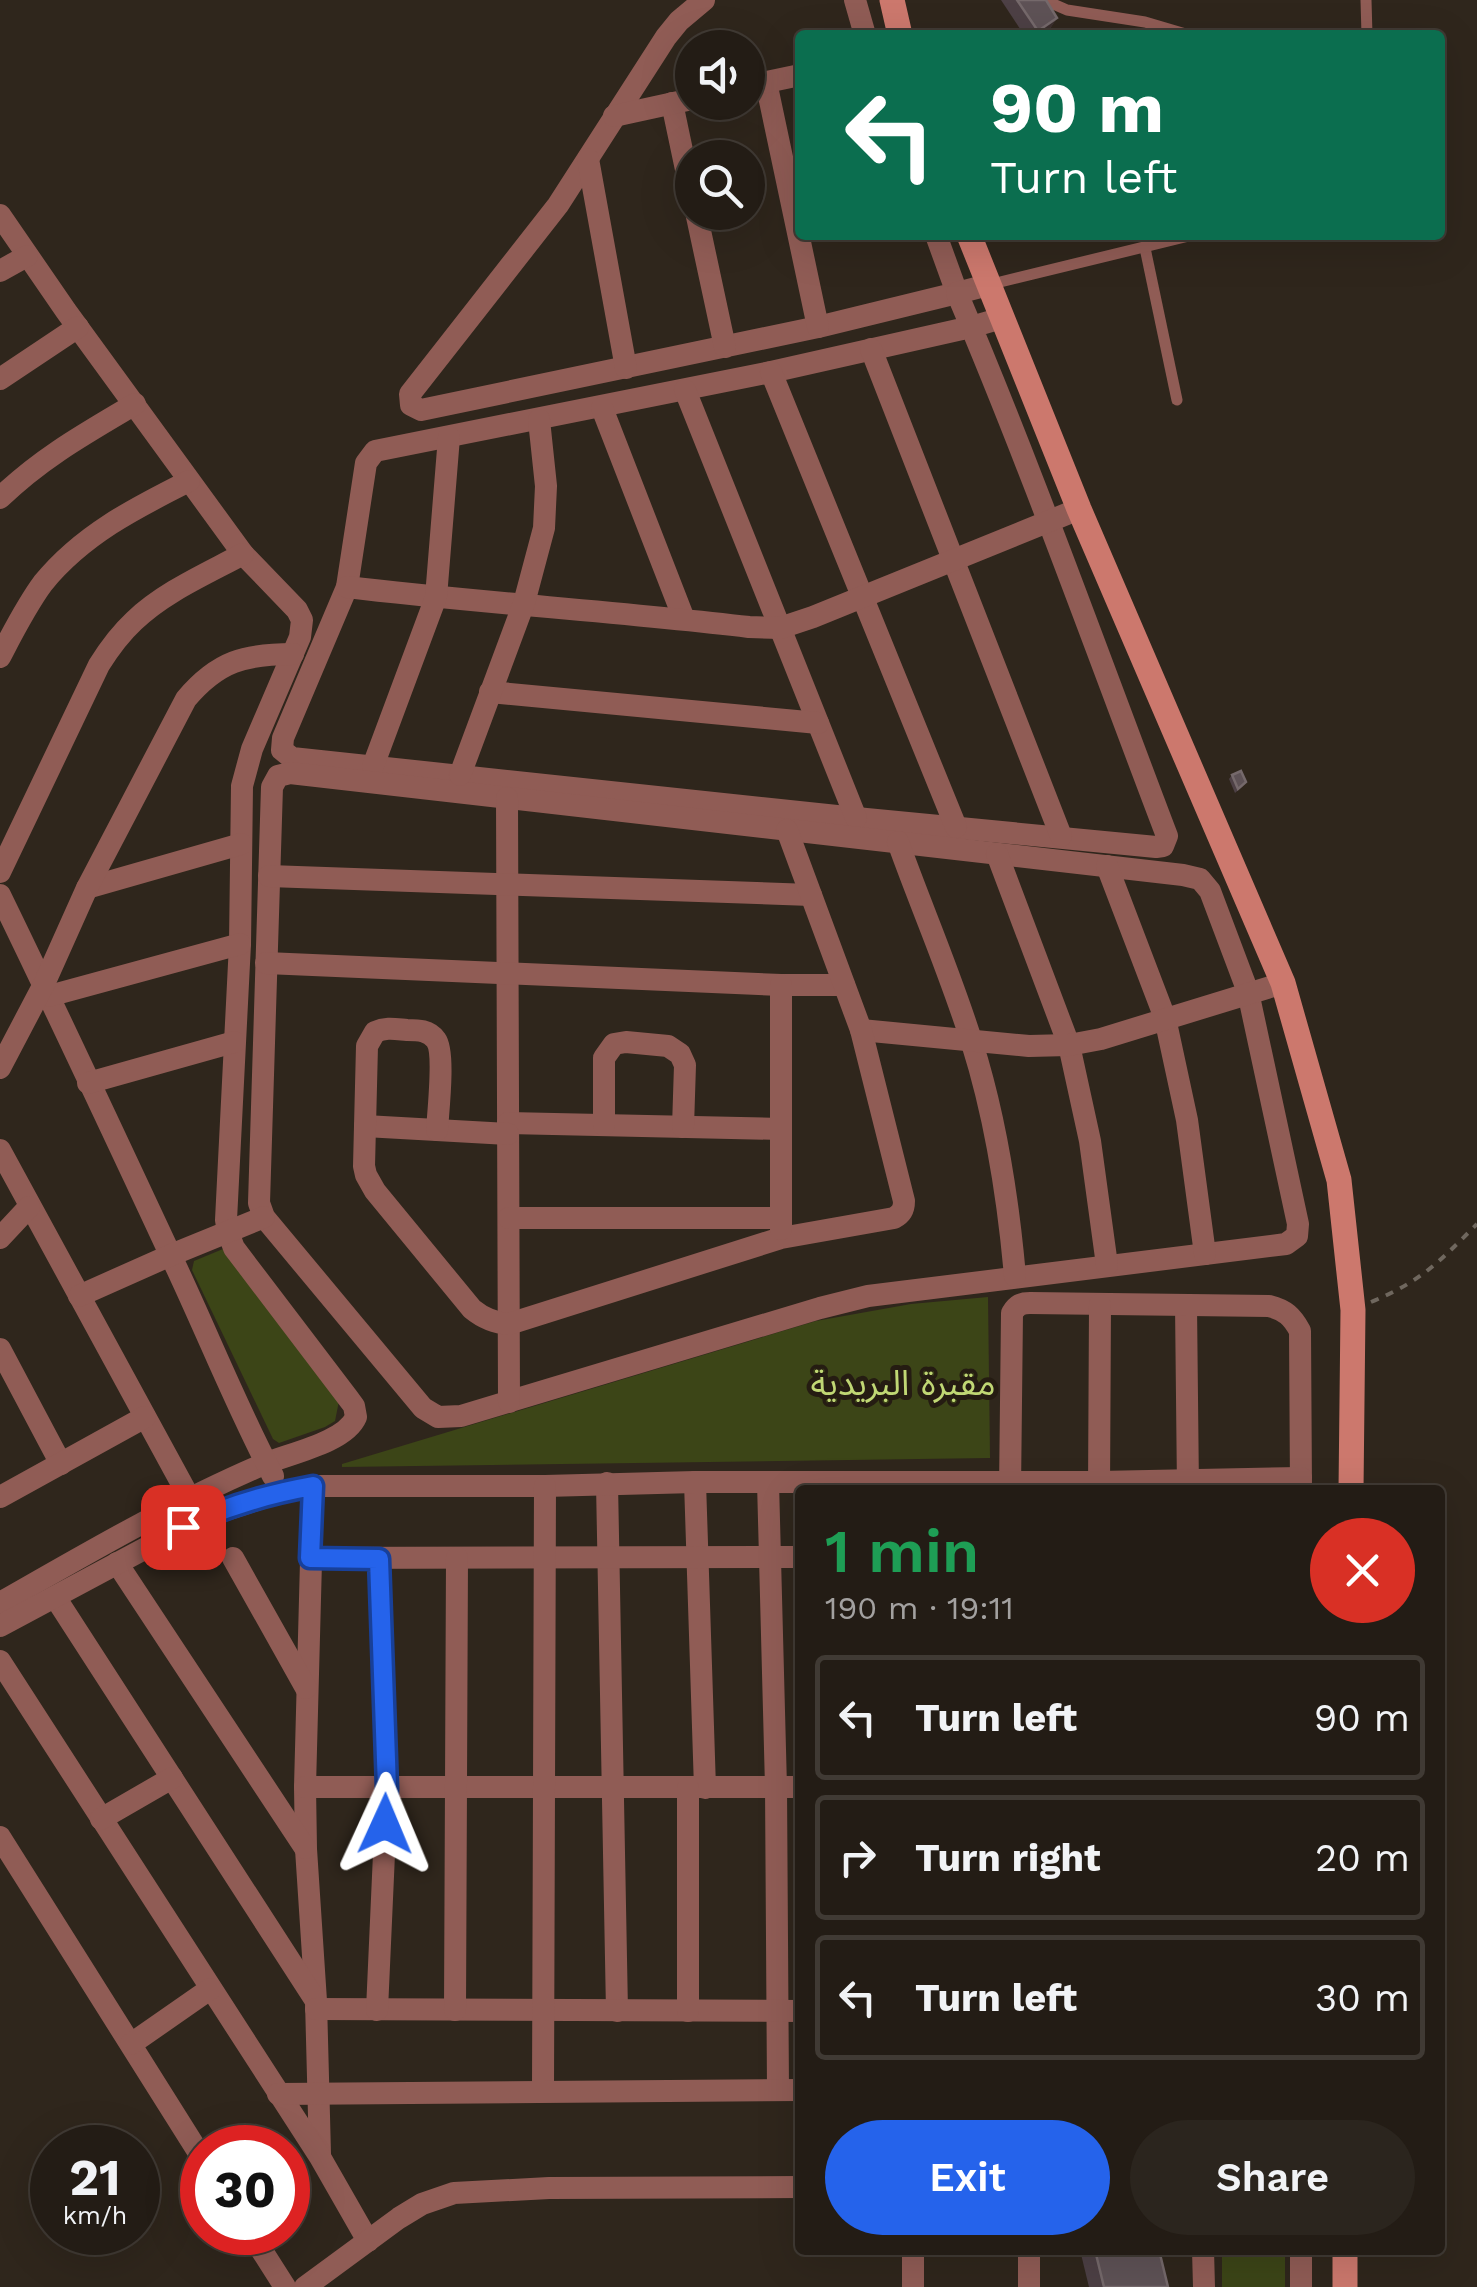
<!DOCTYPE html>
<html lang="en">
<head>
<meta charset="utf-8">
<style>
  body { margin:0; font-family:"Work Sans","Noto Sans Arabic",sans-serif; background:#2b251e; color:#f1f3f6; height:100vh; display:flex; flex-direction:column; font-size:38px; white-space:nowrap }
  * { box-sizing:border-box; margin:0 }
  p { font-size:32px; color:#a3a1a0 }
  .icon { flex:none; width:55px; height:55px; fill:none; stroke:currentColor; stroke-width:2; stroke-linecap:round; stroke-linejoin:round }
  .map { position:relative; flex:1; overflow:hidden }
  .panel { position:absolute; left:795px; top:1485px; width:650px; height:770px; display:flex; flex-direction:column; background:#231c15; border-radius:10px; box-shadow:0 10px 40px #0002,0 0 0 2px #403a34 }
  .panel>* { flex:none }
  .guide { position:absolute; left:795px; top:30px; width:650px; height:210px; border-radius:10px; box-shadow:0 10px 40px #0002,0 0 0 2px #403a34; background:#0b6e4f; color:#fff; overflow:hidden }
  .controls { position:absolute; left:675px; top:30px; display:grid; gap:20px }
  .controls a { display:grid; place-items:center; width:90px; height:90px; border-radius:50%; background:#231c15; box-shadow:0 10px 40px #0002,0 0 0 2px #403a34; font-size:50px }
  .speed { position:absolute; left:30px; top:2125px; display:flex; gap:20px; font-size:50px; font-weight:700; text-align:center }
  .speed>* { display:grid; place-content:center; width:130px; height:130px; border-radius:50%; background:#231c15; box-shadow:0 10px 40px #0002,0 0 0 2px #403a34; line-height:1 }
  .speed small { font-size:25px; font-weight:400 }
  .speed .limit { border:15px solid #d22; background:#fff; color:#111 }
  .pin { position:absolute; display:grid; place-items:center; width:85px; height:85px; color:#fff; margin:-42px; border-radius:20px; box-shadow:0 5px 15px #0006 }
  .me { position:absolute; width:110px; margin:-55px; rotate:1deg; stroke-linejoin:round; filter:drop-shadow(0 0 8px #0008) }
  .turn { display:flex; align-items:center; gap:35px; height:210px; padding:0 30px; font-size:45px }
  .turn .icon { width:130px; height:130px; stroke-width:2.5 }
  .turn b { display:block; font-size:70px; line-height:85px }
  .round { display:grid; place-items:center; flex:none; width:105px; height:105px; border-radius:52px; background:#2b251e }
  .headline { display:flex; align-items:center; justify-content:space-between; height:170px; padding:0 30px }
  h1 { font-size:60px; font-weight:600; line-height:75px; color:#1e9e55 }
  .primary-button { display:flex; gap:20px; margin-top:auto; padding:20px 30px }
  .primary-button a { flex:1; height:115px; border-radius:60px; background:#2563eb; color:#fff; font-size:40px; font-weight:600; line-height:115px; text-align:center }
  .primary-button a+a { background:#2b251e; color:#f1f3f6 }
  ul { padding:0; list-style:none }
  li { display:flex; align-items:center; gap:30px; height:125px; margin:0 20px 15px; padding:0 10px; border:5px solid #403a34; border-radius:10px }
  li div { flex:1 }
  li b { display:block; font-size:38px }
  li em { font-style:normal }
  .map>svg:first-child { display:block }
  .green { fill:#3c4517 }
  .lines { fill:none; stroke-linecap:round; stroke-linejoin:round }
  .path { stroke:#6f675e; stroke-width:4; stroke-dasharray:8 8; stroke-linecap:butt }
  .lane { stroke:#905c55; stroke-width:11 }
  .street { stroke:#905c55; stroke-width:22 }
  .secondary { stroke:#cc786d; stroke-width:25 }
  .wall { fill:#4d4045 }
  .shaded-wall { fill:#3a2e2d }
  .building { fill:#5e5256; stroke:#75696b; stroke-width:2.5 }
  .route-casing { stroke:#184099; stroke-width:25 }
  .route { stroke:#2563eb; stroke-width:18 }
  .labels { text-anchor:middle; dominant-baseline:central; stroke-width:10; stroke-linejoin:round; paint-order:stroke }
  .park-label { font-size:35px; fill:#c0d774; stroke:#251c12 }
</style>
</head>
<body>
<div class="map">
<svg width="1477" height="2287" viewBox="0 0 1477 2287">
  <rect width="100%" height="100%" fill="#2f261c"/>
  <g class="green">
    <path d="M223,1249L339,1401L335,1421L325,1427L279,1443L273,1439L192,1270L194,1261Z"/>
    <path d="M988,1297L990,1458L342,1467V1464L816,1321L911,1304Z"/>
    <rect x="1222" y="2250" width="63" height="37"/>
  </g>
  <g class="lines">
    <path class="path" d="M1371,1302C1422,1281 1439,1262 1477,1224"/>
    <g class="lane">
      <path d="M1044,0L1067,10L1145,22L1189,35"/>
      <path d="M1366,0L1367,35"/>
      <path d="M1145,248L1177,400"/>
      <path d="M988,285L1193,235"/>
    </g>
    <g class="street">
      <path d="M704,0L679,21L666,37L558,205L410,394L411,405L421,410L818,327L957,293L936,235"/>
      <path d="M855,0L865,35"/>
      <path d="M766,82L818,327"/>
      <path d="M748,86L800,75"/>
      <path d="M672,103L692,198"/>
      <path d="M614,116L692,99"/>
      <path d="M588,159L626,368"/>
      <path d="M696,212L725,347"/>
      <path d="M0,215L66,311L243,554L297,610L302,620L300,637L252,749L242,786L240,944L226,1220L228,1232L234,1248L348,1398L354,1406L356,1417C345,1443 287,1454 262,1465C171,1504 86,1554 0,1603"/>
      <path d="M0,271L27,256"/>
      <path d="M988,285L957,293C1033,472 1098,655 1167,836L1163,846L1156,847L856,818L292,758L282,750L283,738L347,587L366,463L375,451L771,372L971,327L1002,318"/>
      <path d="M871,349L1061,836"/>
      <path d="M771,372L956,827"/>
      <path d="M0,379L78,327"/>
      <path d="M685,390L856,818"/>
      <path d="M602,408L684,619"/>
      <path d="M0,498C41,458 86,433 135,404"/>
      <path d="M347,587C480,603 615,611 749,627L780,628L813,617L1079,509"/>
      <path d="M0,657C13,632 26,606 43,583C82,535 135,508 189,481"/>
      <path d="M490,692L818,723"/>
      <path d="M373,766L436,597L449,437"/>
      <path d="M290,773L1183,875L1200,879L1210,891L1248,992L1298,1224L1297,1236L1286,1244L868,1296L820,1308L461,1416L438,1417L423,1408L264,1217L259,1203L272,787L278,776Z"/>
      <path d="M460,775L524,603L544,528L546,486L539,420"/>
      <path d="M507,798L509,1402"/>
      <path d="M898,842C922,909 951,975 972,1043C996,1119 1008,1197 1015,1276"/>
      <path d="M997,854L1069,1045L1090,1141L1107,1265"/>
      <path d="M1107,866L1165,1018L1187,1120L1205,1254"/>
      <path d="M0,872L99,665C109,649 120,634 134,621C164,592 206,574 243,554"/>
      <path d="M269,876L811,895"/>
      <path d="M87,888L241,844"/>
      <path d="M0,895C58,1014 114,1134 170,1254C205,1327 235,1404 273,1476"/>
      <path d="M266,963L781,985H844"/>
      <path d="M49,996L240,944"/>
      <path d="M861,1030L1029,1046L1069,1045L1101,1039L1283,983"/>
      <path d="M0,1068L44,984L87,888L186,699C218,661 245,654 293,654"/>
      <path d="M88,1083L234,1042"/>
      <path d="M508,1123L781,1129"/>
      <path d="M604,1125V1058L614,1044L626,1042L668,1046L680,1054L685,1065L683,1127"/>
      <path d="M365,1126L508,1134"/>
      <path d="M437,1130C438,1113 445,1052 436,1040C429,1030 418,1030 407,1030C395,1029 386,1027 375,1032L367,1046L364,1166L366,1175L375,1191L472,1309C483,1318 494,1323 509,1324L781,1238L894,1218C901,1214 904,1210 904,1201L861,1030L787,830"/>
      <path d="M0,1150L189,1497"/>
      <path d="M509,1218H781"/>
      <path d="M781,1229V985"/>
      <path d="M0,1238L29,1207"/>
      <path d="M79,1296L171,1255L264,1217"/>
      <path d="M1186,1305L1188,1490"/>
      <path d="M0,1349L61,1464"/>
      <path d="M695,1482L705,1788"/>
      <path d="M768,1482L776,1787L778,2090"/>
      <path d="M607,1483L617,2011"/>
      <path d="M313,1486L305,1787L306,1849L316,2001L320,2154"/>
      <path d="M1010,1490L1012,1313C1017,1305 1021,1303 1030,1303L1269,1306C1285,1310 1292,1316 1300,1331L1301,1490"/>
      <path d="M1099,1490L1100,1305"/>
      <path d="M0,1497L145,1417"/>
      <path d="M233,1558L306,1688"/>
      <path d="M310,1558L800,1557"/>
      <path d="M117,1563L305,1848"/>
      <path d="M55,1597L314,1998"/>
      <path d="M0,1626L202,1518L281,1492L313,1486H545L695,1482H1099L1301,1478"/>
      <path d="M0,1661L320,2157L368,2241"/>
      <path d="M305,1787H800"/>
      <path d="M101,1819L172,1778"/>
      <path d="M0,1837L202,2158"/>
      <path d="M316,2009L800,2011"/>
      <path d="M377,2010L387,1787L379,1559"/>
      <path d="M455,2010L457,1558"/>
      <path d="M688,2011V1788"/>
      <path d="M131,2044L210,1989"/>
      <path d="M543,2091L545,1486"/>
      <path d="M278,2094L800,2090"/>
      <path d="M250,2232L285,2287"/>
      <path d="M913,2250V2287"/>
      <path d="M1029,2250V2287"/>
      <path d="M1203,2250L1204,2287"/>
      <path d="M305,2287L399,2218L422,2204L454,2193L549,2188L800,2187"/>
      <path d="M1301,2287V2250"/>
    </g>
    <g class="secondary">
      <path d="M892,0L900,35"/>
      <path d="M969,235L1079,509L1283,983L1339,1180L1353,1310L1351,1490"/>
      <path d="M1345,2287V2250"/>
    </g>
  </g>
  <g class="wall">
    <path d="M1001,0H1046L1057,18L1049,30L1041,35H1024Z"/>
    <path d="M1232,775L1243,786L1235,793L1229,779Z"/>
    <path d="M1080,2250H1159L1168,2287H1089Z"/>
  </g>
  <path class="shaded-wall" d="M1057,18L1049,30L1041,35H1035L1038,31Z"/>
  <g class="building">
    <path d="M1017,0H1046L1057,18L1038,31Z"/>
    <path d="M1241,771L1246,782L1238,789L1232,775Z"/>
    <path d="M1095,2250H1159L1168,2287H1104Z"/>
  </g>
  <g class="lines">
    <defs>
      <path id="route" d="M183,1527C224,1507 268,1494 313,1486L310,1558L379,1559L387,1788L385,1824"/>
    </defs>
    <use href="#route" class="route-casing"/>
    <use href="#route" class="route"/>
  </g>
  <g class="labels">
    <g class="park-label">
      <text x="903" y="1383">مقبرة البريدية</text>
    </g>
  </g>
</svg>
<div class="controls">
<a><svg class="icon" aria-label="sound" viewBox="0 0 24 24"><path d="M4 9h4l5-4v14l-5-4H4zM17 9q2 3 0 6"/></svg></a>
<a><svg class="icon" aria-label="search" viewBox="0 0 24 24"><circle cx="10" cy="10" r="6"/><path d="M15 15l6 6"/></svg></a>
</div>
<div class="speed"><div>21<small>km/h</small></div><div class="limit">30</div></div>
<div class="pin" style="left:183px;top:1527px;background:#d93025"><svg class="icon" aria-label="arrive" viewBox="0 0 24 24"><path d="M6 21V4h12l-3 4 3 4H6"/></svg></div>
<svg class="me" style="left:385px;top:1824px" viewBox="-20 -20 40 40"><path d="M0-17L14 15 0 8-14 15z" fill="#2563eb" stroke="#fff" stroke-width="4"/></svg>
<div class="guide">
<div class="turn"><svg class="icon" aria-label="left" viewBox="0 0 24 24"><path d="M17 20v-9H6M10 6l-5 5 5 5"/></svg><div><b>90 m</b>Turn left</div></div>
</div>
<section class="panel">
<div class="headline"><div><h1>1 min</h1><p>190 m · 19:11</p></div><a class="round" style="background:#d93025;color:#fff"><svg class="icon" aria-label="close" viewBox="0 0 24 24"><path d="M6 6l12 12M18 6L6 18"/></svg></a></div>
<ul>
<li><svg class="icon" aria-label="left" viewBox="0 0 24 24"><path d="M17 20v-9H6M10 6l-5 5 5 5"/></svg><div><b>Turn left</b></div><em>90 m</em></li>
<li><svg class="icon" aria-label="right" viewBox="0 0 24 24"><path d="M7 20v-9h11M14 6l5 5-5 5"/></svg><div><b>Turn right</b></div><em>20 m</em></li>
<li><svg class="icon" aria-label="left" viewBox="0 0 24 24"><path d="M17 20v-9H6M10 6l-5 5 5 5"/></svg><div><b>Turn left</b></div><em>30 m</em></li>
</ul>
<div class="primary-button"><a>Exit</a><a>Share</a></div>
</section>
</div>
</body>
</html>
